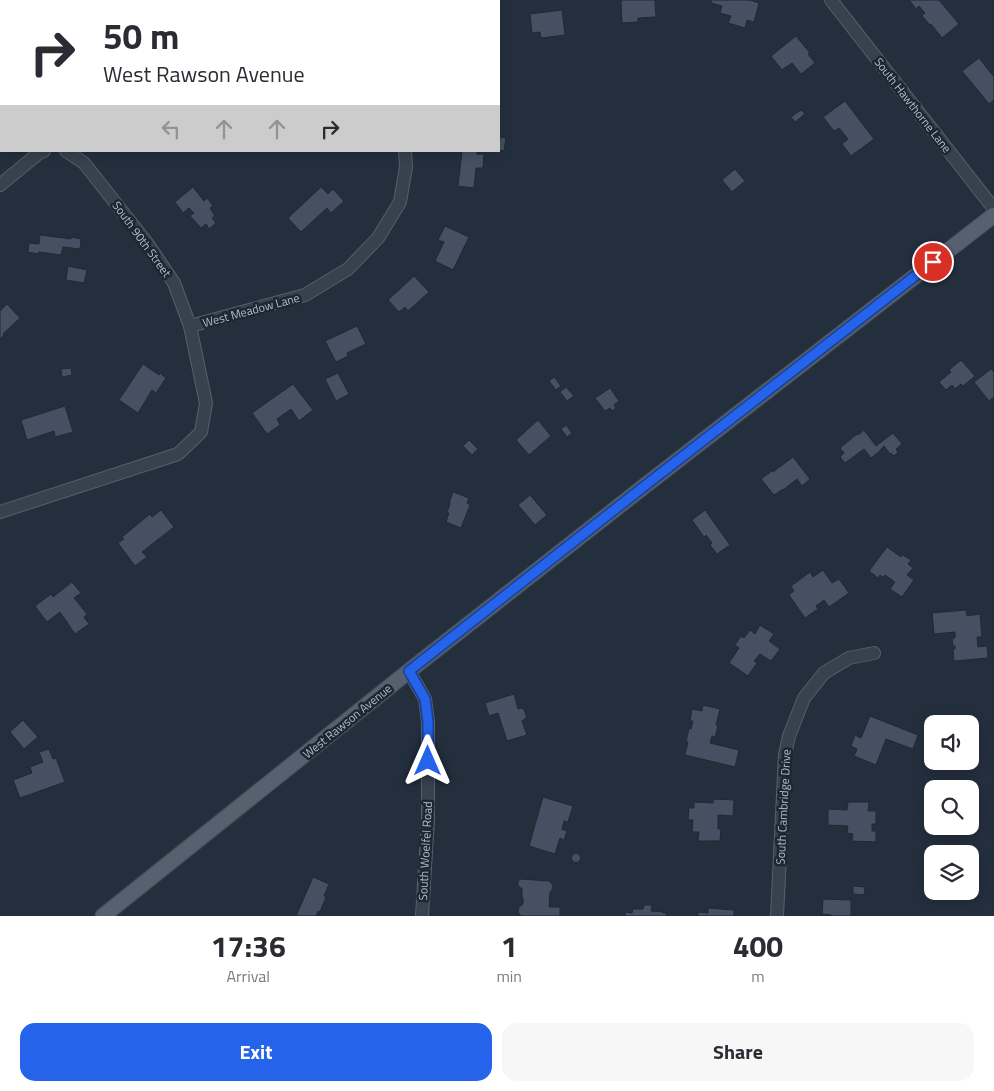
<!DOCTYPE html>
<html lang="en">
<head>
<meta charset="utf-8">
<style>
  body { margin:0; font-family:"Titillium Web",sans-serif; background:#f7f7f7; color:#2b2b33; height:100vh; display:flex; flex-direction:column; font-size:19px; white-space:nowrap }
  * { box-sizing:border-box; margin:0 }
  p { font-size:16px; color:#7c7c81 }
  .icon { flex:none; width:28px; height:28px; fill:none; stroke:currentColor; stroke-width:2; stroke-linecap:round; stroke-linejoin:round }
  .map { position:relative; height:916px; overflow:hidden }
  .side { display:flex; flex-direction:column; background:#fff; flex:1 }
  .side>* { flex:none }
  .top-card { position:absolute; left:0px; top:0px; width:500px; height:152px; box-shadow:0 2px 12px #0003; background:#fff; color:#2b2b33; overflow:hidden }
  .buttons { position:absolute; left:924px; top:715px; display:grid; gap:10px }
  .buttons a { display:grid; place-items:center; width:55px; height:55px; border-radius:10px; background:#fff; box-shadow:0 2px 12px #0003; font-size:25px }
  .pin { position:absolute; display:grid; place-items:center; width:42px; height:42px; color:#fff; margin:-21px; border:2px solid #fff; border-radius:50%; box-shadow:0 1px 5px #0007 }
  .me { position:absolute; width:55px; margin:-28px; rotate:0deg; stroke-linejoin:round; filter:drop-shadow(0 0 4px #0008) }
  .turn { display:flex; align-items:center; gap:18px; height:105px; padding:0 20px; font-size:22px }
  .turn .icon { width:65px; height:65px; stroke-width:2.5 }
  .turn b { display:block; font-size:35px; line-height:42px }
  .lanes { display:flex; align-items:center; height:48px; padding:0 20px; background:#0003; justify-content:center; gap:25px; direction:ltr }
  .lanes .off { opacity:.35 }
  .eta { display:flex; justify-content:space-evenly; align-items:center; height:85px; text-align:center }
  .eta b { font-size:30px; font-weight:700; line-height:35px }
  .action { display:flex; gap:10px; margin-top:auto; padding:10px 20px }
  .action a { flex:1; height:58px; border-radius:15px; background:#2563eb; color:#fff; font-size:20px; font-weight:700; line-height:58px; text-align:center }
  .action a+a { background:#f7f7f7; color:#2b2b33 }
  .map>svg:first-child { display:block }
  .building { fill:#455162; stroke:#1f2835 }
  .lines { fill:none; stroke-linecap:round; stroke-linejoin:round }
  .minor-casing { stroke:#565f6c; stroke-width:14 }
  .major-casing { stroke:#414a57; stroke-width:17 }
  .minor { stroke:#38414e; stroke-width:12 }
  .major { stroke:#56606e; stroke-width:15 }
  .route-casing { stroke:#184099; stroke-width:12 }
  .route { stroke:#2563eb; stroke-width:9 }
  .labels { text-anchor:middle; dominant-baseline:central; stroke-width:5; stroke-linejoin:round; paint-order:stroke }
  .street-label { font-size:12px; fill:#b4bcc9; stroke:#1d2633 }
</style>
</head>
<body>
<div class="map">
<svg width="994" height="916" viewBox="0 0 994 916">
  <rect width="100%" height="100%" fill="#242f3e"/>
  <g class="building">
    <path d="M621,0H655L656,17L638,18V22L622,23Z"/>
    <path d="M711,0H750L759,3L754,22L747,20L745,28L728,23L731,16L720,13L722,6L711,3Z"/>
    <path d="M909,0H939L959,24L942,38L931,24L930,25L922,16L925,13L919,6L916,9Z"/>
    <path d="M562,10L565,35L541,38L540,32L532,33L530,14Z"/>
    <path d="M796,36L810,53L808,54L815,63L801,74L792,63L782,70L771,56Z"/>
    <path d="M979,58L994,77V100L989,104L962,71Z"/>
    <path d="M845,101L874,139L851,156L842,144L848,139L839,128L834,131L823,117Z"/>
    <path d="M801,110L805,114L795,122L791,117Z"/>
    <path d="M500,137L506,138L504,151L499,150Z"/>
    <path d="M462,151H477V154H484L483,168H476L474,188L458,186Z"/>
    <path d="M735,169L745,181L732,192L722,180Z"/>
    <path d="M193,187L204,201L207,198L213,206L210,208L215,216L212,218L216,223L209,229L206,224L201,228L190,216L194,213L189,208L183,213L175,202Z"/>
    <path d="M321,187L328,194L333,189L344,201L331,213L327,208L301,232L288,218Z"/>
    <path d="M445,226L469,237L453,270L435,261L444,242L438,240Z"/>
    <path d="M40,235L71,239V237L81,239L80,249L63,247L61,255L39,252L38,254L28,252L29,243L39,244Z"/>
    <path d="M68,266L87,270L84,283L66,280Z"/>
    <path d="M414,276L429,292L408,311L405,307L399,312L388,300Z"/>
    <path d="M7,304L20,318L3,334L4,335L0,339V311Z"/>
    <path d="M357,326L366,344L347,353L348,356L336,362L325,341Z"/>
    <path d="M961,360L975,376L963,386L961,384L955,389L952,385L946,390L939,382L951,372L949,370Z"/>
    <path d="M143,364L159,375L160,373L166,378L156,393L152,390L138,413L119,400Z"/>
    <path d="M71,368L72,375L62,377L61,369Z"/>
    <path d="M991,369L994,372V397L989,401L974,382Z"/>
    <path d="M338,373L349,394L336,401L325,379Z"/>
    <path d="M554,377L561,386L556,390L549,381Z"/>
    <path d="M293,384L313,410L299,421L291,409L277,419L280,425L267,434L252,413Z"/>
    <path d="M566,387L574,396L567,401L560,392Z"/>
    <path d="M610,388L619,401L614,405L616,408L612,411L610,408L605,411L595,398Z"/>
    <path d="M65,406L73,432L55,437L54,431L27,440L21,420Z"/>
    <path d="M538,420L551,436L529,455L516,440Z"/>
    <path d="M566,425L572,433L567,437L561,429Z"/>
    <path d="M864,430L876,446L893,433L902,444L896,449L898,452L894,456L891,453L890,454L884,446L880,450V451L871,458L864,449L845,463L840,457L844,453L840,448L857,434L858,435Z"/>
    <path d="M469,440L478,449L472,455L463,446Z"/>
    <path d="M793,457L810,479L802,486L797,479L783,490V489L774,495L761,479L773,470V472Z"/>
    <path d="M453,492L469,498L467,503L470,505L461,528L446,522L449,513H447L450,503H449Z"/>
    <path d="M530,495L547,515L535,525L518,505Z"/>
    <path d="M161,510L174,527L142,552L147,557L135,566L118,543L124,539L122,537L150,514L152,517Z"/>
    <path d="M705,510L730,545L717,554L710,545L712,543L706,535L704,537L692,520Z"/>
    <path d="M887,547L901,557L903,555L911,560L908,564L913,568L907,575L914,580L902,597L890,589L895,582L885,575L883,577L880,575L878,578L869,571Z"/>
    <path d="M823,570L832,583L839,579L849,593L829,607L824,600L816,606L818,609L805,618L789,595L794,591L791,586L810,572L813,577Z"/>
    <path d="M72,582L81,593L74,598L87,614L84,617L89,624L75,634L60,612L47,622L35,606L51,594L53,597Z"/>
    <path d="M966,610L967,616L980,614L982,637H977L978,647L987,646L988,658L954,661L953,649H955V646H953L952,638H955V632L934,634L932,613Z"/>
    <path d="M760,625L774,634L769,641L780,649L771,661L760,654L754,661L757,663L748,676L729,663L739,648L735,645L741,636L744,638L750,630L755,634Z"/>
    <path d="M514,694L518,709L522,708L524,710L527,717L522,721L527,735L507,741L498,713L489,716L485,703Z"/>
    <path d="M703,705L720,709L716,725L718,726L715,737L712,736L710,743L739,750L735,767L685,755L688,742H686L689,728L691,729L693,721H690L692,709L702,711Z"/>
    <path d="M870,716L918,735L913,749L886,739L876,765L854,756L857,749L851,746L855,735L861,738Z"/>
    <path d="M23,720L38,737L24,749L10,732Z"/>
    <path d="M49,749L53,759L56,758L65,782L20,798L13,780L32,773L30,767L43,762L39,752Z"/>
    <path d="M543,797L573,806L568,822L564,821L562,829L567,831L564,840L560,838L555,854L529,846Z"/>
    <path d="M713,799L734,800L733,816L718,815V829H721L720,841H698L699,832H692L693,820H688L689,808H694V802L713,803Z"/>
    <path d="M848,802H869L868,811H876V824H872V831H876V842L852,841L853,834L847,833L848,826L828,825V809L847,810Z"/>
    <circle cx="576" cy="858" r="4.5"/>
    <path d="M313,877L329,884L324,896L326,897L320,912L318,911L316,916H296Z"/>
    <path d="M521,879L549,881L553,885L552,890L550,892L549,907H560V916H521L518,912L519,907L523,904V898L522,897V888H520L518,885V881Z"/>
    <path d="M853,886L865,887L864,895L853,894Z"/>
    <path d="M823,899L851,900V916H831V915L822,914Z"/>
    <path d="M644,905H652L651,911L663,912V913H667L666,916H625V912L632,913L633,909H643Z"/>
    <path d="M708,908L734,910V916H698V912L708,913Z"/>
  </g>
  <g class="lines">
    <defs>
      <g id="minor">
        <path d="M390,0V1"/>
        <path d="M831,0L994,209"/>
        <path d="M0,185L39,153L44,151"/>
        <path d="M190,326L305,295L348,269L378,238L400,202L406,167L405,151"/>
        <path d="M0,512L178,454L201,432L206,403L190,326L174,283L147,243L84,163L66,151"/>
        <path d="M409,671L425,699L428,722V819L422,916"/>
        <path d="M777,916L785,754L789,736L804,698L824,673L849,658L874,653"/>
      </g>
      <path id="major" d="M103,916L409,671L642,488L994,215"/>
    </defs>
    <use href="#minor" class="minor-casing"/>
    <use href="#major" class="major-casing"/>
    <use href="#minor" class="minor"/>
    <use href="#major" class="major"/>
  </g>
  <g class="lines">
    <defs>
      <path id="route" d="M428,761V722L425,699L409,671L642,488L933,262"/>
    </defs>
    <use href="#route" class="route-casing"/>
    <use href="#route" class="route"/>
  </g>
  <g class="labels">
    <g class="street-label">
      <text transform="translate(913 105) rotate(52)">South Hawthorne Lane</text>
      <text transform="translate(142 239) rotate(54)">South 90th Street</text>
      <text transform="translate(251 310) rotate(-15)">West Meadow Lane</text>
      <text transform="translate(347 721) rotate(-39)">West Rawson Avenue</text>
      <text transform="translate(783 807) rotate(-87)">South Cambridge Drive</text>
      <text transform="translate(425 851) rotate(-87)">South Woelfel Road</text>
    </g>
  </g>
</svg>
<div class="buttons">
<a><svg class="icon" aria-label="sound" viewBox="0 0 24 24"><path d="M4 9h4l5-4v14l-5-4H4zM17 9q2 3 0 6"/></svg></a>
<a><svg class="icon" aria-label="search" viewBox="0 0 24 24"><circle cx="10" cy="10" r="6"/><path d="M15 15l6 6"/></svg></a>
<a><svg class="icon" aria-label="layers" viewBox="0 0 24 24"><path d="M12 4l9 5-9 5-9-5zM3 14l9 5 9-5"/></svg></a>
</div>
<div class="pin" style="left:933px;top:262px;background:#d93025"><svg class="icon" aria-label="arrive" viewBox="0 0 24 24"><path d="M6 21V4h12l-3 4 3 4H6"/></svg></div>
<svg class="me" style="left:428px;top:761px" viewBox="-20 -20 40 40"><path d="M0-17L14 15 0 8-14 15z" fill="#2563eb" stroke="#fff" stroke-width="4"/></svg>
<div class="top-card">
<div class="turn"><svg class="icon" aria-label="right" viewBox="0 0 24 24"><path d="M7 20v-9h11M14 6l5 5-5 5"/></svg><div><b>50 m</b>West Rawson Avenue</div></div>
<div class="lanes"><svg class="icon off" aria-label="left" viewBox="0 0 24 24"><path d="M17 20v-9H6M10 6l-5 5 5 5"/></svg><svg class="icon off" aria-label="ahead" viewBox="0 0 24 24"><path d="M12 20V5M6 11l6-6 6 6"/></svg><svg class="icon off" aria-label="ahead" viewBox="0 0 24 24"><path d="M12 20V5M6 11l6-6 6 6"/></svg><svg class="icon" aria-label="right" viewBox="0 0 24 24"><path d="M7 20v-9h11M14 6l5 5-5 5"/></svg></div>
</div>
</div>
<section class="side">
<div class="eta">
<div><b>17:36</b><p>Arrival</p></div>
<div><b>1</b><p>min</p></div>
<div><b>400</b><p>m</p></div>
</div>
<div class="action"><a>Exit</a><a>Share</a></div>
</section>
</body>
</html>
